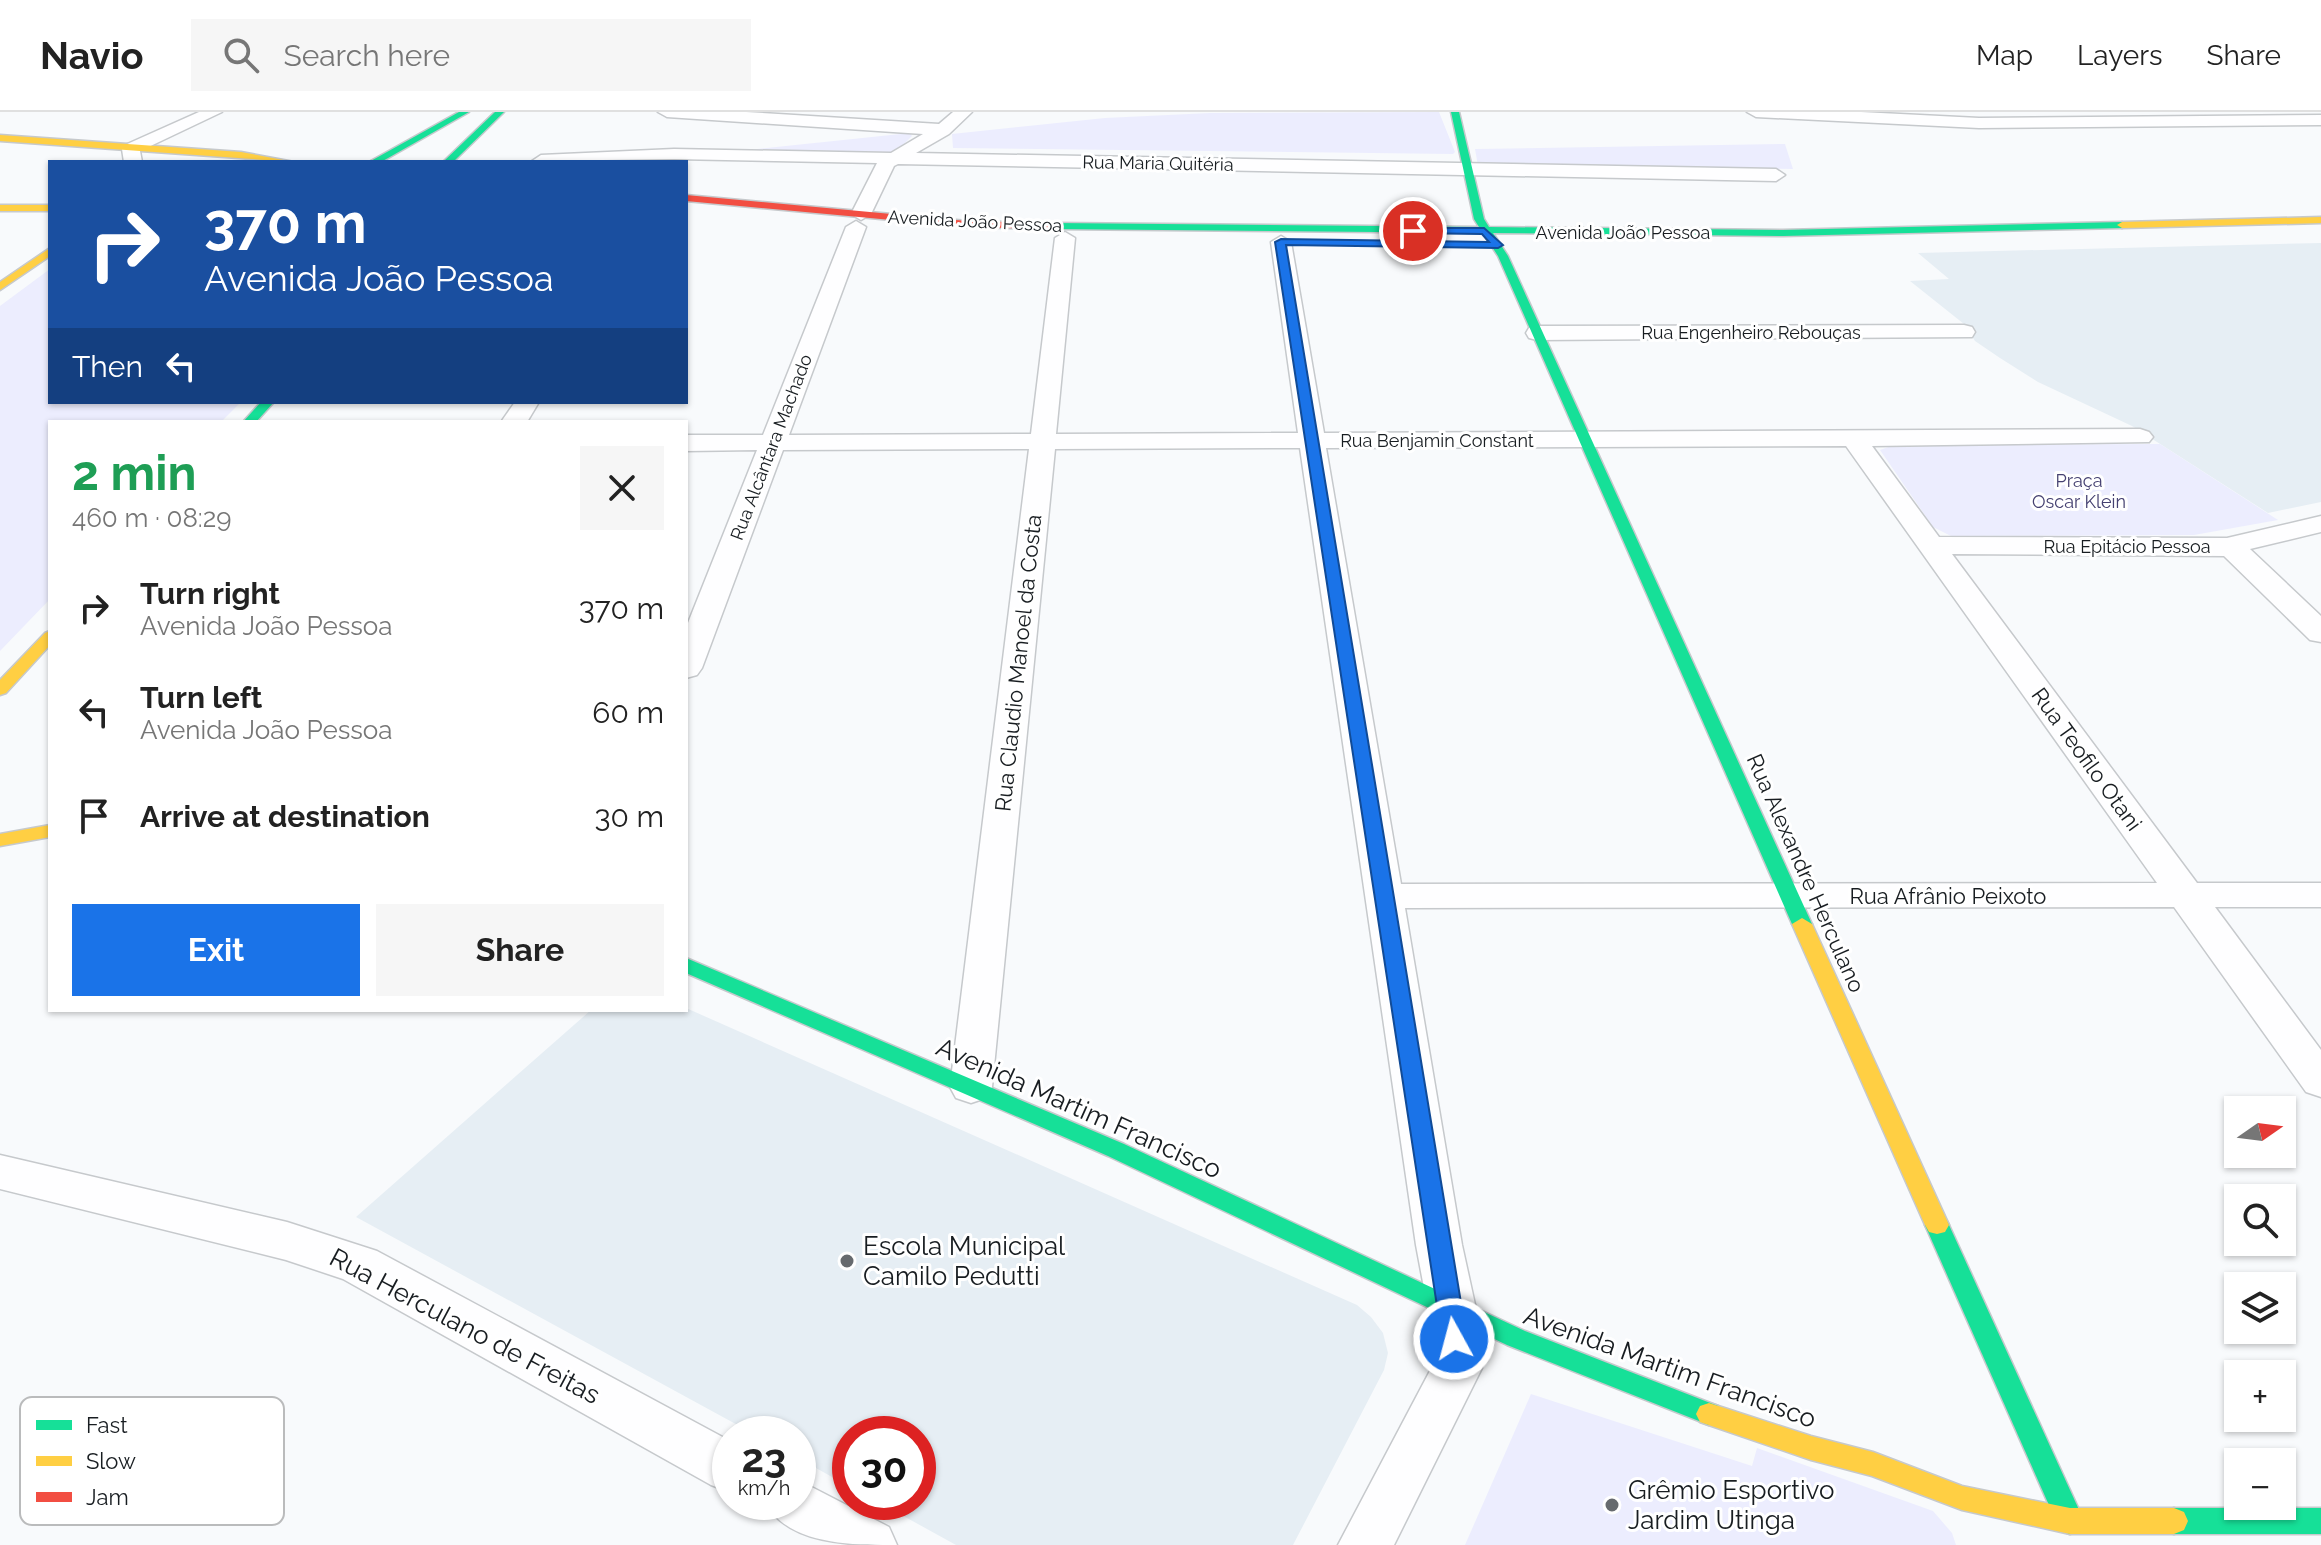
<!DOCTYPE html>
<html lang="en">
<head>
<meta charset="utf-8">
<style>
  body { margin:0; font-family:Raleway,sans-serif; background:#f6f6f6; color:#222; height:100vh; display:flex; flex-direction:column; font-size:30px; white-space:nowrap }
  * { box-sizing:border-box; margin:0 }
  p { font-size:26px; color:#767676 }
  .icon { flex:none; width:44px; height:44px; fill:none; stroke:currentColor; stroke-width:2; stroke-linecap:round; stroke-linejoin:round }
  .map { position:relative; flex:1; overflow:hidden }
  .side { position:absolute; left:48px; top:308px; width:640px; height:592px; display:flex; flex-direction:column; background:#fff; border-radius:0px; box-shadow:0 2px 6px #0004 }
  .side>* { flex:none }
  .hud { position:absolute; left:48px; top:48px; width:640px; height:244px; border-radius:0px; box-shadow:0 2px 6px #0004; background:#1a4fa0; color:#fff; overflow:hidden }
  .needle { width:52px; rotate:76deg }
  .controls { position:absolute; left:2224px; top:984px; display:grid; gap:16px }
  .controls a { display:grid; place-items:center; width:72px; height:72px; border-radius:0px; background:#fff; box-shadow:0 2px 6px #0004; font-size:40px }
  .speed { position:absolute; left:712px; top:1304px; display:flex; gap:16px; font-size:40px; font-weight:700; text-align:center }
  .speed>* { display:grid; place-content:center; width:104px; height:104px; border-radius:50%; background:#fff; box-shadow:0 2px 6px #0004; line-height:1 }
  .speed small { font-size:20px; font-weight:400 }
  .speed .limit { border:12px solid #d22; background:#fff; color:#111 }
  .pin { position:absolute; display:grid; place-items:center; width:68px; height:68px; color:#fff; margin:-34px; border:4px solid #fff; border-radius:50%; box-shadow:0 2px 8px #0007 }
  .me { position:absolute; width:88px; margin:-44px; rotate:353deg; stroke-linejoin:round; filter:drop-shadow(0 0 6px #0008) }
  .turn { display:flex; align-items:center; gap:28px; height:168px; padding:0 24px; font-size:36px }
  .turn .icon { width:104px; height:104px; stroke-width:2.5 }
  .turn b { display:block; font-size:56px; line-height:68px }
  .then { display:flex; align-items:center; height:76px; padding:0 24px; background:#0003; gap:16px; font-size:30px }
  .round { display:grid; place-items:center; flex:none; width:84px; height:84px; border-radius:0px; background:#f6f6f6 }
  .headline { display:flex; align-items:center; justify-content:space-between; height:136px; padding:0 24px }
  h1 { font-size:48px; font-weight:700; line-height:60px; color:#1e9e55 }
  .primary-button { display:flex; gap:16px; margin-top:auto; padding:16px 24px }
  .primary-button a { flex:1; height:92px; border-radius:0px; background:#1a73e8; color:#fff; font-size:32px; font-weight:700; line-height:92px; text-align:center }
  .primary-button a+a { background:#f6f6f6; color:#222 }
  ul { padding:0; list-style:none }
  li { display:flex; align-items:center; gap:24px; height:104px; padding:0 24px }
  li div { flex:1 }
  li b { display:block; font-size:30px }
  li em { font-style:normal }
  header { display:flex; align-items:center; gap:48px; box-sizing:border-box; height:112px; padding:0 40px; background:#fff; border-bottom:2px solid #e0e0e0 }
  header strong { font-size:38px }
  nav { display:flex; gap:44px; margin-inline-start:auto; font-size:28px }
  .search { width:560px; height:72px; background:#f6f6f6; display:flex; align-items:center; gap:20px; box-sizing:border-box; padding:0 28px; border-radius:0px; color:#767676; font-size:30px }
  .map>svg:first-child { display:block }
  .built { fill:#e6eef4 }
  .green { fill:#ecedfe }
  .lines { fill:none; stroke-linecap:round; stroke-linejoin:round }
  .street-casing { stroke:#c6c9cc; stroke-width:3 }
  .fast-casing { stroke:#c6c9cc; stroke-width:3 }
  .slow-casing { stroke:#c6c9cc; stroke-width:3 }
  .jam-casing { stroke:#c6c9cc; stroke-width:3 }
  .street { fill:#fefeff; fill-rule:evenodd }
  .fast { fill:#16e098; fill-rule:evenodd }
  .slow { fill:#ffcf43; fill-rule:evenodd }
  .jam { fill:#f24e42; fill-rule:evenodd }
  .route { fill:#1a73e8; stroke:#114b97; stroke-width:2 }
  .poi-dot { fill:#666a6e; stroke:#fff; stroke-width:3 }
  .labels { text-anchor:middle; dominant-baseline:central; stroke-width:6; stroke-linejoin:round; paint-order:stroke }
  .far-street-label { font-size:18px; fill:#181d21; stroke:#fff }
  .far-park-label { font-size:18px; fill:#454171; stroke:#fff }
  .street-label { font-size:22px; fill:#181d21; stroke:#fff }
  .near-street-label { font-size:26px; fill:#181d21; stroke:#fff }
  .near-poi-label { font-size:26px; fill:#181d21; stroke:#fff; text-anchor:start }
  .key { fill:#fff; stroke:#babbbc; stroke-width:2 }
  .key-label { font-size:22px; fill:#181d21 }
</style>
</head>
<body>
<header>
<strong>Navio</strong>
<div class="search"><svg class="icon" aria-label="search" viewBox="0 0 24 24"><circle cx="10" cy="10" r="6"/><path d="M15 15l6 6"/></svg>Search here</div>
<nav><a>Map</a><a>Layers</a><a>Share</a></nav>
</header>
<div class="map">
<svg width="2321" height="1433" viewBox="0 0 2321 1433">
  <rect width="100%" height="100%" fill="#f8fafc"/>
  <g class="built">
    <path d="M2321,131V390L2268,401L2132,314L2038,270L2000,246L1975,229L1964,212L1910,169L1949,167L1918,141Z"/>
    <path d="M686,896L1357,1193L1371,1205L1383,1221L1388,1241L1384,1258L1293,1433H956L878,1390H918V1322H850V1375L798,1346V1322H754L356,1105L591,898H686Z"/>
  </g>
  <g class="green">
    <path d="M1439,0L1455,40L1453,42L953,36L952,22L1105,6L1210,1Z"/>
    <path d="M910,21L912,24L897,39L891,40L748,38Z"/>
    <path d="M1785,32L1793,57L1478,54L1475,37Z"/>
    <path d="M50,157V290H241L221,310H50V487L0,539V194Z"/>
    <path d="M2160,332L2278,408L2194,423L1951,424L1933,415L1880,338L1894,333Z"/>
    <path d="M1531,1282L1752,1354L1757,1336L1933,1399L1952,1421L1956,1433H1465Z"/>
  </g>
  <g class="lines">
    <defs>
      <g id="street">
        <path d="M199,0H222L140,39L142,50H124L122,37L125,33Z"/>
        <path d="M658,0H746L939,12L953,0H972L949,22L916,41L1776,57L1785,63L1776,69L898,52L894,54L871,102L861,108L851,102L877,51L674,47L532,49L541,43L674,37L891,41L923,22L667,5Z"/>
        <path d="M1747,0H1861L1979,6L2321,3V13L1979,16L1756,5Z"/>
        <path d="M856,109L866,115L789,323L1031,322L1055,126L1065,120L1075,126L1056,322L1298,321L1271,130L1281,124L1291,130L1324,321L2140,317L2149,320L2153,325L2149,330L1872,334L1939,425L2227,426L2321,404V420L2250,437L2321,504V530L2310,528L2224,444L1952,442L2197,771H2321V795H2215L2321,938V985L2306,980L2174,795L1405,796L1462,1133L1476,1197L1482,1256L1394,1433H1338L1432,1255L1428,1197L1416,1133L1300,336L1055,337L992,975L986,986L971,991L956,986L950,975L1029,337L783,338L702,556L697,563L686,566V516L757,338L686,339V323H763L846,115ZM1846,334L2157,771L1401,772L1326,336Z"/>
        <path d="M1964,213L1972,215L1975,220L1972,225L1537,228L1529,226L1526,221L1529,216L1537,214Z"/>
        <path d="M515,290H539L527,310H501Z"/>
        <path d="M0,1043L287,1110L377,1139L730,1329V1380L711,1373L343,1167L286,1148L0,1077Z"/>
        <path d="M798,1368L889,1415L897,1433C850,1433 788,1433 765,1390H798Z"/>
      </g>
      <g id="fast">
        <path d="M459,0H469L381,50H369Z"/>
        <path d="M495,0H504L453,50H443Z"/>
        <path d="M1451,0H1459L1484,107L1489,115L1783,118L2122,110L2127,113L2122,116L1783,124L1493,121L1508,144L1812,812L1809,816L1802,818L1792,812L1498,144L1483,121L1053,117L1048,114L1053,111L1479,115L1474,107Z"/>
        <path d="M261,290H274L256,310H243Z"/>
        <path d="M686,846L1124,1032L1525,1219L1718,1294L1722,1302L1718,1310L1709,1313L1507,1233L1108,1044L686,861Z"/>
        <path d="M1937,1104L1945,1106L1949,1113L2080,1400L2084,1409L2080,1418L2070,1422L2060,1418L1925,1113L1929,1106Z"/>
        <path d="M2174,1396H2321V1422H2174L2164,1418L2160,1409L2164,1400Z"/>
      </g>
      <g id="slow">
        <path d="M0,23L241,40L294,50L0,29Z"/>
        <rect x="0" y="93" width="50" height="6"/>
        <path d="M2321,105V111L2122,116L2117,113L2122,110Z"/>
        <path d="M50,136V144L0,178V170Z"/>
        <path d="M50,519V533L6,581L0,583V568L45,521Z"/>
        <path d="M50,713V725L0,734V722Z"/>
        <path d="M1802,806L1812,812L1949,1113L1945,1120L1937,1122L1929,1120L1925,1113L1792,812Z"/>
        <path d="M1709,1291L1811,1324L1873,1340L1962,1374L2070,1396H2174L2184,1400L2188,1409L2184,1418L2174,1422H2070L1962,1398L1872,1364L1811,1348L1700,1310L1696,1302L1700,1294Z"/>
      </g>
      <path id="jam" d="M686,83L967,109L1053,111L1058,114L1053,117L967,115L686,89Z"/>
    </defs>
    <use href="#street" class="street-casing"/>
    <use href="#fast" class="fast-casing"/>
    <use href="#slow" class="slow-casing"/>
    <use href="#jam" class="jam-casing"/>
    <use href="#street" class="street"/>
    <use href="#fast" class="fast"/>
    <use href="#slow" class="slow"/>
    <use href="#jam" class="jam"/>
  </g>
  <path class="route" d="M1413,116H1484L1503,133L1498,136L1286,133L1467,1227L1463,1234L1454,1237L1446,1234L1442,1227L1275,130L1281,127L1489,130L1482,122L1410,121L1408,119Z"/>
  <g class="poi-dot">
    <circle cx="847" cy="1149" r="8"/>
    <circle cx="1612" cy="1393" r="8"/>
  </g>
  <g class="labels">
    <g class="far-street-label">
      <text transform="translate(1158 51) rotate(1)">Rua Maria Quitéria</text>
      <text transform="translate(975 109) rotate(3)">Avenida João Pessoa</text>
      <text x="1623" y="120">Avenida João Pessoa</text>
      <text x="1751" y="220">Rua Engenheiro Rebouças</text>
      <text x="1437" y="328">Rua Benjamin Constant</text>
      <text transform="translate(771 335) rotate(-69)">Rua Alcântara Machado</text>
      <text x="2127" y="434">Rua Epitácio Pessoa</text>
    </g>
    <g class="far-park-label">
      <text x="2079" y="368">Praça<tspan x="2079" dy="21">Oscar Klein</tspan></text>
    </g>
    <g class="street-label">
      <text transform="translate(1018 551) rotate(-84)">Rua Claudio Manoel da Costa</text>
      <text transform="translate(2087 647) rotate(54)">Rua Teofilo Otani</text>
      <text transform="translate(1806 761) rotate(66)">Rua Alexandre Herculano</text>
      <text x="1948" y="784">Rua Afrânio Peixoto</text>
    </g>
    <g class="near-street-label">
      <text transform="translate(1079 996) rotate(24)">Avenida Martim Francisco</text>
      <text transform="translate(465 1214) rotate(28)">Rua Herculano de Freitas</text>
      <text transform="translate(1670 1255) rotate(20)">Avenida Martim Francisco</text>
    </g>
    <g class="near-poi-label">
      <text x="863" y="1134">Escola Municipal<tspan x="863" dy="30">Camilo Pedutti</tspan></text>
      <text x="1628" y="1378">Grêmio Esportivo<tspan x="1628" dy="30">Jardim Utinga</tspan></text>
    </g>
  </g>
  <rect x="20" y="1285" width="264" height="128" rx="12" class="key"/>
  <rect x="36" y="1308" width="36" height="10" fill="#16e098"/>
  <rect x="36" y="1344" width="36" height="10" fill="#ffcf43"/>
  <rect x="36" y="1380" width="36" height="10" fill="#f24e42"/>
  <g class="key-label">
    <text x="86" y="1321">Fast</text>
    <text x="86" y="1357">Slow</text>
    <text x="86" y="1393">Jam</text>
  </g>
</svg>
<div class="controls">
<a><svg class="needle" viewBox="-14 -14 28 28"><path d="M0-13l5 13h-10z" fill="#e53935"/><path d="M0 13l5-13h-10z" fill="#767676"/></svg></a>
<a><svg class="icon" aria-label="search" viewBox="0 0 24 24"><circle cx="10" cy="10" r="6"/><path d="M15 15l6 6"/></svg></a>
<a><svg class="icon" aria-label="layers" viewBox="0 0 24 24"><path d="M12 4l9 5-9 5-9-5zM3 14l9 5 9-5"/></svg></a>
<a>+</a>
<a>−</a>
</div>
<div class="speed"><div>23<small>km/h</small></div><div class="limit">30</div></div>
<div class="pin" style="left:1413px;top:119px;background:#d93025"><svg class="icon" aria-label="arrive" viewBox="0 0 24 24"><path d="M6 21V4h12l-3 4 3 4H6"/></svg></div>
<svg class="me" style="left:1454px;top:1227px" viewBox="-20 -20 40 40"><circle r="17" fill="#1a73e8" stroke="#fff" stroke-width="3"/><path d="M0-11L8 9 0 5-8 9z" fill="#fff"/></svg>
<div class="hud">
<div class="turn"><svg class="icon" aria-label="right" viewBox="0 0 24 24"><path d="M7 20v-9h11M14 6l5 5-5 5"/></svg><div><b>370 m</b>Avenida João Pessoa</div></div>
<div class="then">Then<svg class="icon" aria-label="left" viewBox="0 0 24 24"><path d="M17 20v-9H6M10 6l-5 5 5 5"/></svg></div>
</div>
<section class="side">
<div class="headline"><div><h1>2 min</h1><p>460 m · 08:29</p></div><a class="round"><svg class="icon" aria-label="close" viewBox="0 0 24 24"><path d="M6 6l12 12M18 6L6 18"/></svg></a></div>
<ul>
<li><svg class="icon" aria-label="right" viewBox="0 0 24 24"><path d="M7 20v-9h11M14 6l5 5-5 5"/></svg><div><b>Turn right</b><p>Avenida João Pessoa</p></div><em>370 m</em></li>
<li><svg class="icon" aria-label="left" viewBox="0 0 24 24"><path d="M17 20v-9H6M10 6l-5 5 5 5"/></svg><div><b>Turn left</b><p>Avenida João Pessoa</p></div><em>60 m</em></li>
<li><svg class="icon" aria-label="arrive" viewBox="0 0 24 24"><path d="M6 21V4h12l-3 4 3 4H6"/></svg><div><b>Arrive at destination</b></div><em>30 m</em></li>
</ul>
<div class="primary-button"><a>Exit</a><a>Share</a></div>
</section>
</div>
</body>
</html>
